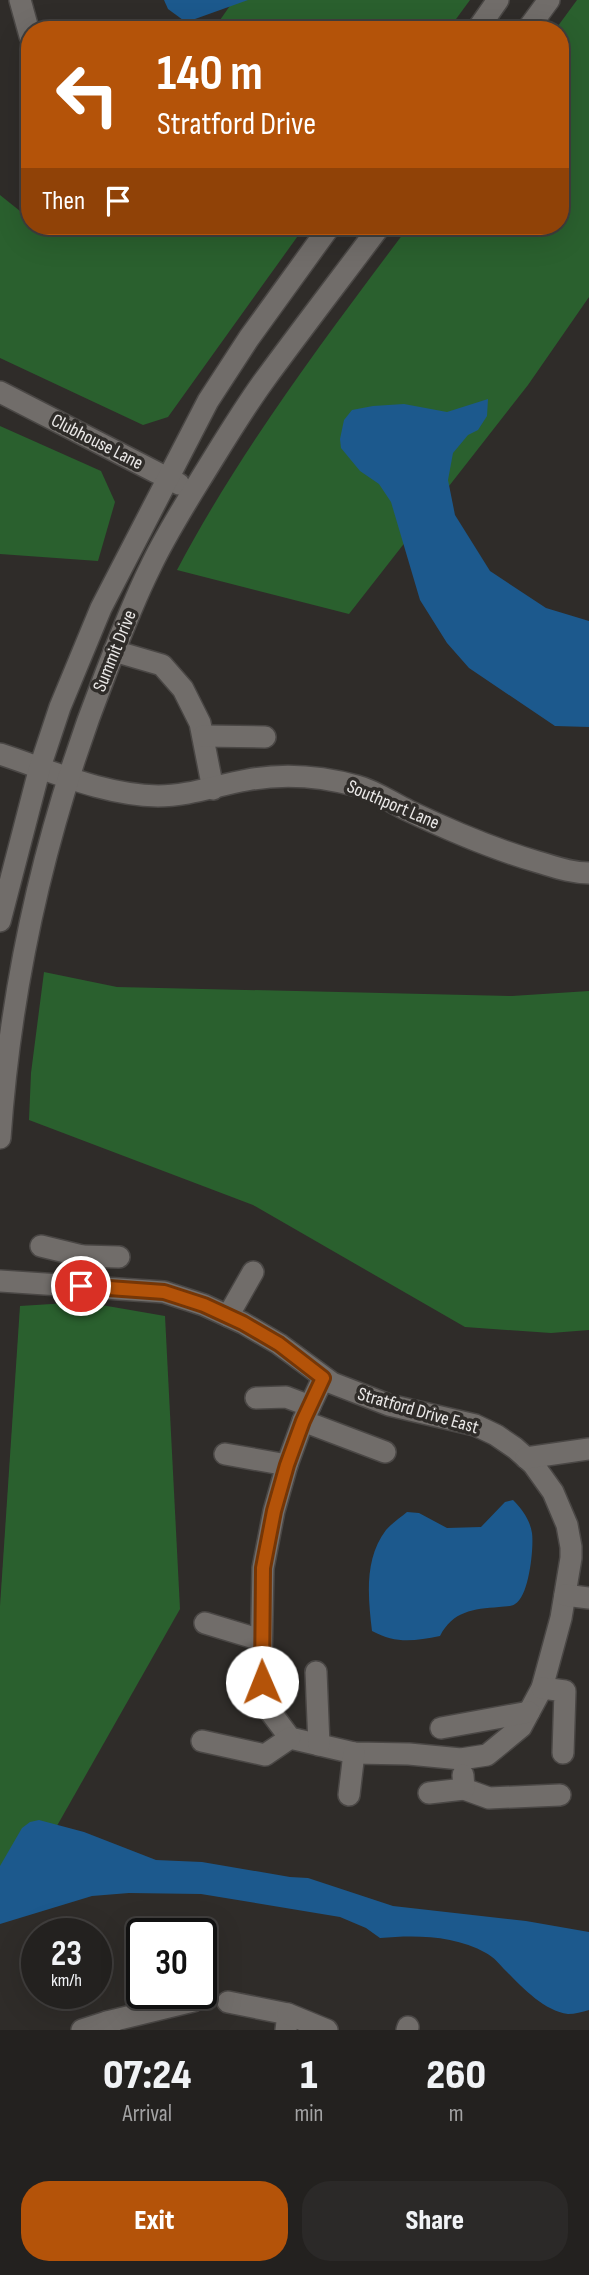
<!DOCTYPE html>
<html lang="en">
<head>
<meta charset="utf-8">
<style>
  body { margin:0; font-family:"Sofia Sans Condensed",sans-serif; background:#2b2928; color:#f1f3f6; height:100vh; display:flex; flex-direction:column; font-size:26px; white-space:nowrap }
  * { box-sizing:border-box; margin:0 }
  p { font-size:23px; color:#a3a3a4 }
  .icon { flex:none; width:38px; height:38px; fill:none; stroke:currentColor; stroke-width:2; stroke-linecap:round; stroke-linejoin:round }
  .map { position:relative; height:2030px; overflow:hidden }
  .side { display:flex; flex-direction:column; background:#23211f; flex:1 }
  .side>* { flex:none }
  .guide { position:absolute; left:21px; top:21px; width:548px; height:214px; border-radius:28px; box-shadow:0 7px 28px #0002,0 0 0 2px #403e3d; background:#b45309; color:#fff; overflow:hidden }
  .speed { position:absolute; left:21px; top:1918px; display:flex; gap:14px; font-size:35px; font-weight:700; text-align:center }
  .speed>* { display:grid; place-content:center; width:91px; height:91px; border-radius:50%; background:#23211f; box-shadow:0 7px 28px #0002,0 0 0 2px #403e3d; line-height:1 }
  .speed small { font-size:18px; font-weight:400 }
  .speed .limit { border:4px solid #111; border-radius:10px; background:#fff; color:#111 }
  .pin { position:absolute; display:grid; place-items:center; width:60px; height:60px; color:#fff; margin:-30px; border:4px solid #fff; border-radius:50%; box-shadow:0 2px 7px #0007 }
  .me { position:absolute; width:77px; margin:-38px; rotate:359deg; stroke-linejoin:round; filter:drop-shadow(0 0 5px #0008) }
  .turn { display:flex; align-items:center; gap:24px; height:147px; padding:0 21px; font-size:32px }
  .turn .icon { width:91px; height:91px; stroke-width:2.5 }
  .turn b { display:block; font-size:49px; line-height:60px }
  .then { display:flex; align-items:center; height:66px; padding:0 21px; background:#0003; gap:14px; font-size:26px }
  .eta { display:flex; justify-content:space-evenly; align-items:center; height:119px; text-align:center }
  .eta b { font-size:42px; font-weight:800; line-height:49px }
  .action { display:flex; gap:14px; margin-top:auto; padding:14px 21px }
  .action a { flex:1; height:80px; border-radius:28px; background:#b45309; color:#fff; font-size:28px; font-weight:800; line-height:80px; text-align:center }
  .action a+a { background:#2b2928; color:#f1f3f6 }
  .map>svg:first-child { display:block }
  .green { fill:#2a602e }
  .water { fill:#1c598d }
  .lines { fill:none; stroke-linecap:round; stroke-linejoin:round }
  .minor-casing { stroke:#4a4745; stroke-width:24 }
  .minor { stroke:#716d6a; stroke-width:21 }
  .route-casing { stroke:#753606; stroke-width:18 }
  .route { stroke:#b45309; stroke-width:12 }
  .labels { text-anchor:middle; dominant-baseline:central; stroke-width:7; stroke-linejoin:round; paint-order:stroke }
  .street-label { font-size:19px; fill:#eae8e7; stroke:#2f2c29 }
</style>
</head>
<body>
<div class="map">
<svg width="589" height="2030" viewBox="0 0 589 2030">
  <rect width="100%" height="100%" fill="#2f2c29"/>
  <g class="green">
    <path d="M234,0H470L448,30H213Z"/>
    <path d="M577,0H589V297L528,385L349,614L177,570C242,447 326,337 409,226H560V30H555Z"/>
    <path d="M0,195L30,219V226H305L168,417L143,425L0,358Z"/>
    <path d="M0,426L101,471L115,502L98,561L0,554Z"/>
    <path d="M44,972L117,987L512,996L589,991V1330L551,1333L465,1327L253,1205L29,1120L31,1073Z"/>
    <path d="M84,1302L165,1316L180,1609L41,1854L0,1923V1606L20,1306Z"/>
  </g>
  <g class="water">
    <path d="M164,0H248L195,19L183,20L168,9Z"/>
    <path d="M488,399L487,416L478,430L468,435L453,453L448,480L455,515L490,571L546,608L589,621V727L555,726L469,668L447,643L420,600L391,502L379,484L360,471L341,448L340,439L344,420L352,410L373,406L404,404L447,412Z"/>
    <path d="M513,1500C522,1509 530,1520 532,1533C534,1548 529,1597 515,1604C511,1607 504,1606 499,1607C473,1609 453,1611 440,1636C414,1641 396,1644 372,1631C368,1597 364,1559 386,1530C392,1523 401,1517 407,1512L419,1513L447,1528L481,1527L505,1502Z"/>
    <path d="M39,1820L84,1832L156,1860L202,1862L290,1877L308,1878L393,1906L526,1921L589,1932V2010C582,2012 575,2014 568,2014C544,2011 522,1987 506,1971C500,1965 494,1957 486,1953C454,1935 415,1935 380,1938L366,1928L340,1917L201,1894L129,1893L92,1896L0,1924V1866L22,1828L30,1822Z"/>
  </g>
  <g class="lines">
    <defs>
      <g id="minor">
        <path d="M20,0L30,36"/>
        <path d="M477,30L498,0"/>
        <path d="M527,30L549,0"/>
        <path d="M0,392L179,484"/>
        <path d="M114,651L162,665L183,689L200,723L213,789"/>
        <path d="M203,736L265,737"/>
        <path d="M0,754C52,771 103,795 158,796C189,796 217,785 247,780C284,773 321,776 357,786C376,791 392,803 409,811C451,831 493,849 538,862C555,867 571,873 589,873"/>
        <path d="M0,921L40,767L60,707L101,608L208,401L249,338L330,226"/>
        <path d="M0,1138C11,979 47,823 105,675C119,639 133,602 150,568C164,538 182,509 200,480C220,448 240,414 263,382C301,330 341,278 380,226"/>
        <path d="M41,1246L82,1256L81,1286"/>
        <path d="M82,1256L119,1257"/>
        <path d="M0,1281L164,1292L204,1305L243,1323L279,1344L332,1383L389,1405L475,1425L496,1435L515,1448L533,1464L553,1492L567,1525L571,1547V1558L561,1618L542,1688L521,1727L487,1755L461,1759L409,1754L354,1753L290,1738L263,1702L261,1663L263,1568L274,1511L287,1465L303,1421L323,1378"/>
        <path d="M228,1316L253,1272"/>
        <path d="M256,1398L286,1397L310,1406"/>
        <path d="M303,1421L385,1452"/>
        <path d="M225,1454L287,1465"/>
        <path d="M526,1458L589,1449"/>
        <path d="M565,1595L589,1598"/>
        <path d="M205,1623L261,1640"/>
        <path d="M316,1672L319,1745"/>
        <path d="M542,1688L565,1691L563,1753"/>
        <path d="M441,1728L529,1712"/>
        <path d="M202,1741L265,1755L290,1738"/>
        <path d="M464,1789L489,1798L560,1795"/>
        <path d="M429,1793L464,1789L463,1775"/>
        <path d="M349,1795L354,1753"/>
        <path d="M228,2002L288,2014L286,2030"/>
        <path d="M288,2014L327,2030"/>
        <path d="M82,2030L107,2022"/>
        <path d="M110,2030L107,2022L193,2001"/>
        <path d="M407,2030L408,2027"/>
      </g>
    </defs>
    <use href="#minor" class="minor-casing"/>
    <use href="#minor" class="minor"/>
  </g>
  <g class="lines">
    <defs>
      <path id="route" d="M81,1286L164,1292L204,1305L243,1323L279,1344L323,1378L303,1421L287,1465L274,1511L263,1568L262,1682"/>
    </defs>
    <use href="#route" class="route-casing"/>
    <use href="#route" class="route"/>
  </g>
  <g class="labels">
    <g class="street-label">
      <text transform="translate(97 442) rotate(27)">Clubhouse Lane</text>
      <text transform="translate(115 651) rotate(-68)">Summit Drive</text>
      <text transform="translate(393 805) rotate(23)">Southport Lane</text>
      <text transform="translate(418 1411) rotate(16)">Stratford Drive East</text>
    </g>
  </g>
</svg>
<div class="speed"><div>23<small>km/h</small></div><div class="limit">30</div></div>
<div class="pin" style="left:81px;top:1286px;background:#d93025"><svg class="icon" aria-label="arrive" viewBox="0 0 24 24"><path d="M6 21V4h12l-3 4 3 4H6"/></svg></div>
<svg class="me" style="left:262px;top:1682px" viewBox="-20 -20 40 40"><circle r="19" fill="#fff"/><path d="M0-13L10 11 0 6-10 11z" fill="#b45309"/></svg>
<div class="guide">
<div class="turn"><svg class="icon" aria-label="left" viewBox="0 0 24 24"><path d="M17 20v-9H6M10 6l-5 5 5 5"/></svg><div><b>140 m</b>Stratford Drive</div></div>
<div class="then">Then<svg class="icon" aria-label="arrive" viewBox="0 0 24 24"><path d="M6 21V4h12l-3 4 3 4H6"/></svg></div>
</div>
</div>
<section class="side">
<div class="eta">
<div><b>07:24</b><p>Arrival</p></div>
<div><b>1</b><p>min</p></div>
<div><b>260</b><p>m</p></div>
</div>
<div class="action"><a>Exit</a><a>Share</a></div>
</section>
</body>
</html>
